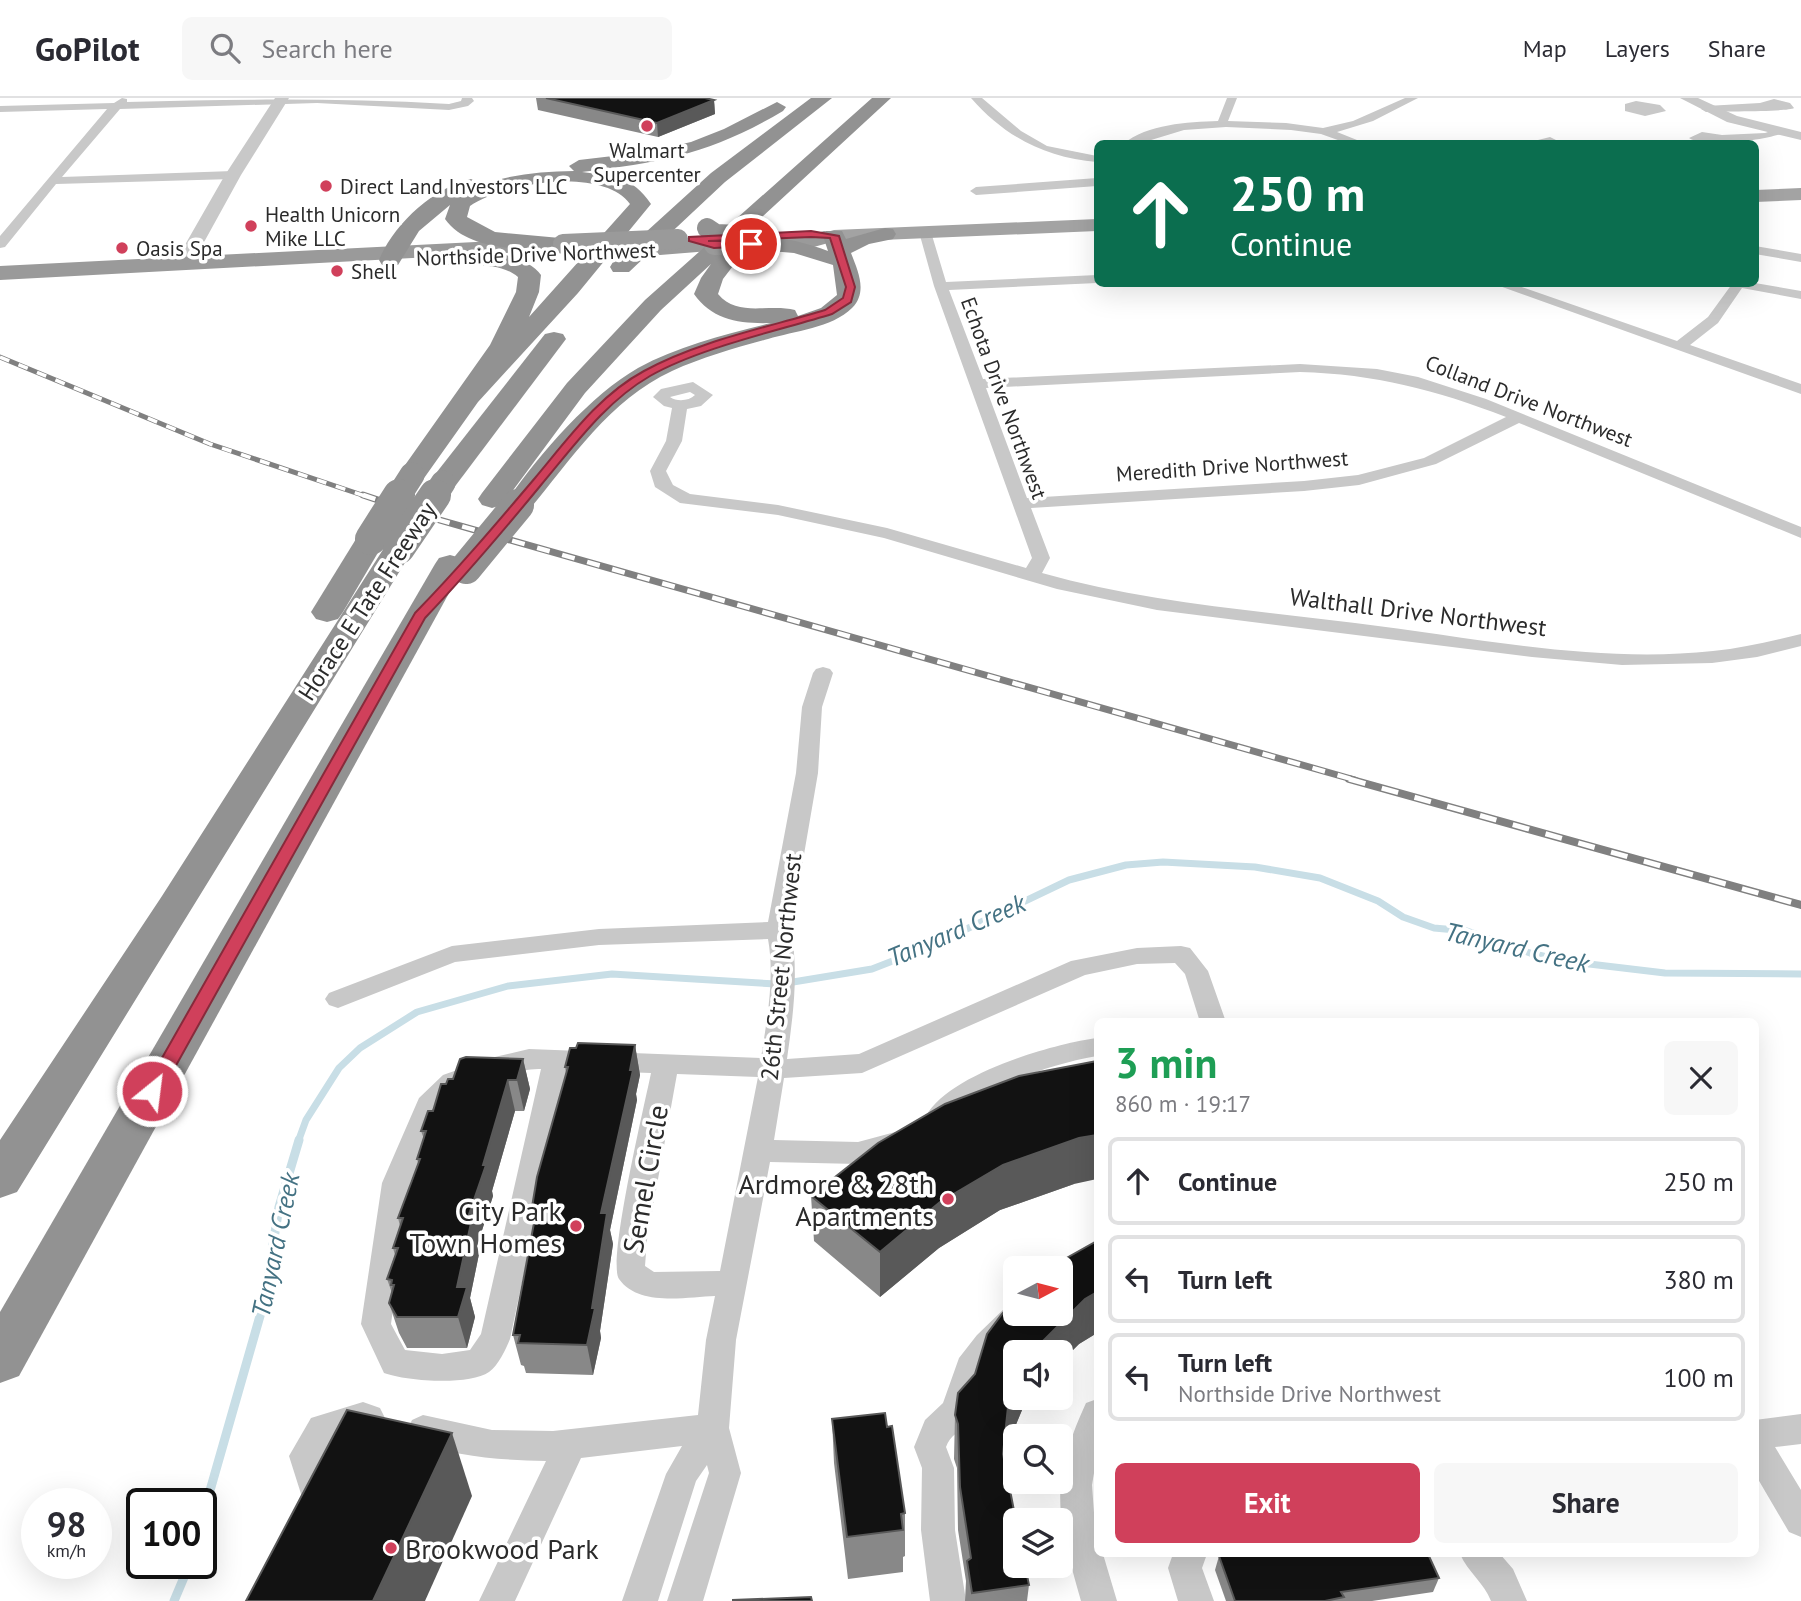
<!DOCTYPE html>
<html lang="en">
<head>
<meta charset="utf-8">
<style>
  body { margin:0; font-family:"PT Sans",sans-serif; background:#f7f7f7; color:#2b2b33; height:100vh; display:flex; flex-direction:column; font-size:26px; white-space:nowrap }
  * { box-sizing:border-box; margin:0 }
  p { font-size:23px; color:#7c7c81 }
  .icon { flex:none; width:38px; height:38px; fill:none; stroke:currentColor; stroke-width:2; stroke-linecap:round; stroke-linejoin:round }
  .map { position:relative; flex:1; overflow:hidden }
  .panel { position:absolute; left:1094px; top:920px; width:665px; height:539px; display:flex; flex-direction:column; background:#fff; border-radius:10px; box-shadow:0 7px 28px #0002 }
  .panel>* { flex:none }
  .banner { position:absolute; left:1094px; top:42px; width:665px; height:147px; border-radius:10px; box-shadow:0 7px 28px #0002; background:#0b6e4f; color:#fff; overflow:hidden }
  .needle { width:46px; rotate:83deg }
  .tools { position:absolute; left:1003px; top:1158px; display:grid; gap:14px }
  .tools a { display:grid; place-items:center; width:70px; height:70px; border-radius:10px; background:#fff; box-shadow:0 7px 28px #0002; font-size:35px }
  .speed { position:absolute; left:21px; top:1390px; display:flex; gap:14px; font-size:35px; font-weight:700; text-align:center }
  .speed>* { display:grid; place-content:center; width:91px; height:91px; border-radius:50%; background:#fff; box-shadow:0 7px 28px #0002; line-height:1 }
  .speed small { font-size:18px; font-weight:400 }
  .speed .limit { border:4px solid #111; border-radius:10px; background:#fff; color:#111 }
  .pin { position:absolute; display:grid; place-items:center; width:60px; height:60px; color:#fff; margin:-30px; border:4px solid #fff; border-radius:50%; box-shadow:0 2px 7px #0007 }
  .me { position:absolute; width:77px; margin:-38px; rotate:29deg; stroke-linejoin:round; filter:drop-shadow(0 0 5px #0008) }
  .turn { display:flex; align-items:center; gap:24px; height:147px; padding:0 21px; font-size:32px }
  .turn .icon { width:91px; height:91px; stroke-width:2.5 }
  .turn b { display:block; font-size:49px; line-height:60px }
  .round { display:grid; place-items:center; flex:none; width:74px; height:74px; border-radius:10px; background:#f7f7f7 }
  .overview { display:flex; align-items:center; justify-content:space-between; height:119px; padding:0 21px }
  h1 { font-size:42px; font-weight:700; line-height:52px; color:#1e9e55 }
  .action { display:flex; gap:14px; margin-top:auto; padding:14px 21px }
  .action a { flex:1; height:80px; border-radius:10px; background:#d0405b; color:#fff; font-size:28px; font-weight:700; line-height:80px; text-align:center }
  .action a+a { background:#f7f7f7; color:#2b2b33 }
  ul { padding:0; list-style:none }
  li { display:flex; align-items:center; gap:21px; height:88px; margin:0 14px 10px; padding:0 7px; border:4px solid #e1e1e2; border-radius:10px }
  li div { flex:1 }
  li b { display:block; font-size:26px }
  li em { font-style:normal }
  header { display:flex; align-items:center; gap:42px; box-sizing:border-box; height:98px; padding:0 35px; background:#fff; border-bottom:2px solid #e1e1e2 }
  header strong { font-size:33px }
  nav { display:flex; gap:38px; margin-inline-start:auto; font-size:24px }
  .search { width:490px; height:63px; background:#f7f7f7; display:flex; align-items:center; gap:18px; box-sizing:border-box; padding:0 24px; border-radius:10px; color:#7c7c81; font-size:26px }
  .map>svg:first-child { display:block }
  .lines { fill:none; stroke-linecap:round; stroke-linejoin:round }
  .stream-far1 { stroke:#c8dee6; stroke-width:7 }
  .stream { stroke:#c8dee6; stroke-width:9 }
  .minor { fill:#c8c8c8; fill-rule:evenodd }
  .tertiary { fill:#c8c8c8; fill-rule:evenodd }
  .primary { fill:#a3a3a3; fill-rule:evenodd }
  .trunk { fill:#9a9a9a; fill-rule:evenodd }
  .motorway { fill:#929292; fill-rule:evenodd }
  .rail-far2-casing { stroke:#808080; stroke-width:5 }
  .rail-far1-casing { stroke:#808080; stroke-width:7 }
  .rail-casing { stroke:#808080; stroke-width:8 }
  .rail-far2 { stroke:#fff; stroke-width:3.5; stroke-dasharray:10; stroke-linecap:butt }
  .rail-far1 { stroke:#fff; stroke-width:4.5; stroke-dasharray:13; stroke-linecap:butt }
  .rail { stroke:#fff; stroke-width:5; stroke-dasharray:17; stroke-linecap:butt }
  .trunk-bridge { stroke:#9a9a9a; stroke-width:20 }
  .motorway-bridge-far2 { stroke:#929292; stroke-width:20 }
  .motorway-bridge-far1 { stroke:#929292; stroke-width:25 }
  .motorway-bridge { stroke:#929292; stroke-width:32 }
  .wall { fill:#888 }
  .shaded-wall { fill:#595959 }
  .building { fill:#121212; stroke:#595959; stroke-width:2 }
  .route { fill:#d0405b; stroke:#872a3b; stroke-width:2 }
  .poi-dot { fill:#d0405b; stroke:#fff; stroke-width:2.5 }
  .labels { text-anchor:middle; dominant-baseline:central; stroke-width:7; stroke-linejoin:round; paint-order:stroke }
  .far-poi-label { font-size:21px; fill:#2b2b2b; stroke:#fff; text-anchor:start }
  .far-street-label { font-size:21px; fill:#2b2b2b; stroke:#fff }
  .street-label { font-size:24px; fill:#2b2b2b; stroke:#fff }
  .water-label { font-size:26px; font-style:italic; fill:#447283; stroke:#fff }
  .near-street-label { font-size:28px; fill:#2b2b2b; stroke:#fff }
  .near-poi-label { font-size:28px; fill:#2b2b2b; stroke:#fff; text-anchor:end }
</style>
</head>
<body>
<header>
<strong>GoPilot</strong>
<div class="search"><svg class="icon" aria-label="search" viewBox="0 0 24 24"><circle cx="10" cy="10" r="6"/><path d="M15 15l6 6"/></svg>Search here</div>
<nav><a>Map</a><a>Layers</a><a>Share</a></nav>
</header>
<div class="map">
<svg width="1801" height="1503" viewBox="0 0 1801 1503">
  <rect width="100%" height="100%" fill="#fff"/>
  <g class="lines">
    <g class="stream-far1">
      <path d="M787,885L872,871L931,848L1069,782L1126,767L1163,764L1255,769L1320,780L1378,803L1403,819L1434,830L1467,833L1530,855L1564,863L1665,875L1801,876"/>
      <path d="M298,1044L306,1022L339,970L360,950L417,914L508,888L612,876L776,886"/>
    </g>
    <g class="stream">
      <path d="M201,1424L264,1204L279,1109L299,1042"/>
      <path d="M174,1503L190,1465"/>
    </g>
    <g class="minor">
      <path d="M122,0L127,1V4C236,1 340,0 449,6L461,3L462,0H472L474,3L468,8L449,12L317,5L120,11L62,79L233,73L239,77L233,81L56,86L5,149L0,150V138L107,11L0,14V8L114,5Z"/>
      <path d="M971,0H982L1021,33L1047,48L1097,58V64C1046,60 1005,39 971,0Z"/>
      <path d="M1227,0H1237L1228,23L1286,25L1323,30L1353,23L1405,0H1418L1373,23L1337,34L1367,46H1349L1321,36L1291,32L1226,29L1184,32L1138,46H1123C1148,26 1187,24 1218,23Z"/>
      <path d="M1774,1L1790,5L1794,10C1788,14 1721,13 1706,14L1701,11L1706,8L1760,5Z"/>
      <path d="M1636,3L1660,7L1666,13L1645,18L1625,13V6Z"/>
      <path d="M1780,30L1784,31V35C1766,42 1704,51 1689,40L1702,34L1722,37L1765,35Z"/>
      <path d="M1550,39L1556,42L1554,44L1522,46Z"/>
      <path d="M1097,80V88L976,97L970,93L976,89Z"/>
      <path d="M925,130L931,134L946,184L1097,177V185L949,192L983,281L1300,266L1377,271L1418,279L1486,301L1801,429V440L1519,325L1436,366L1359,387L1304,393L1031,410L1050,460L1042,475C1144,504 1251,512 1355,525C1472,539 1595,566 1713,553C1743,550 1772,543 1801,536V548L1757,559L1712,565L1622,567L1532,559L1157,512L1057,491L884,440L778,417L680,405L655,389L650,373L666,343L672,310L664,308L653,299L661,291L693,284L713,297L701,308L687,311L682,343L666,373L673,387L690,396L778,407L887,430L1026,470L1032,460L934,188L919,134ZM1300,274C1375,276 1436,292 1506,319L1424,360L1358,377L1304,383L1027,400L986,290ZM690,294L695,297C689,303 677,304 670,299Z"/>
      <path d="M1755,148L1801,156V164L1755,156Z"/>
      <path d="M1755,185L1801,193V201L1742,190L1718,225L1690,247L1801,286V296L1494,186H1513L1677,243L1708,219L1732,186Z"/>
      <path d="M823,569L830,571L833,575L822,609L818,675L791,832C799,875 793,918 787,961L859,956L1071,863L1137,850L1181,848L1190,850L1208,873L1226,924H1200L1185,876L1175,865L1137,866L1085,877L862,975L784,980L774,1042L858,1044L899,1033L909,1036L913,1044L909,1052L858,1066L770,1064L736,1242L729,1330L741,1375L703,1503H667L709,1375L707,1367L696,1383L658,1503H622L666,1376L682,1348L581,1360L515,1503H479L546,1363C500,1362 455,1359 412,1342L407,1332L412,1322L423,1317L492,1332L553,1333L698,1317L706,1242L715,1198C686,1199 639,1209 619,1181C607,1164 645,1005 651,975L567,972L510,1241C506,1251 498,1268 489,1274C469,1288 406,1283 384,1275L361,1226L382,1085L419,1000L443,977L460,971L469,974L473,981L469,988L461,991L440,1013L410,1085L391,1226L405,1252L442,1256L470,1252L481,1236L541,971C522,970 503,980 486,975L482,968L486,961L529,951L761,960C767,921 775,880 768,841L599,847L455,864L338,910L329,907L325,901L329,895L452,848L599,831L768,824L796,675L802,609L813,575L816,571ZM677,976L758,979L720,1173L654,1174L645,1168L647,1142Z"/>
      <path d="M1097,940V958C1064,964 1034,973 1004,988C991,994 948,1028 941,1028C939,1028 932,1026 930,1025L926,1018C949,976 1052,946 1097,940Z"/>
      <path d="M1015,1204V1216H1034C1023,1239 999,1252 985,1274C976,1289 978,1310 967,1325C960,1334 950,1337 946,1349L954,1370L955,1432L966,1503H930L921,1432L922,1370L914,1349L925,1322L943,1305L959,1260L977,1237L1008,1207Z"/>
      <path d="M1097,1301V1357L1092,1387L1097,1456H1103L1117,1503H1081C1057,1418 1048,1388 1086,1305Z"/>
      <path d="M363,1304L380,1310L385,1320L380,1330L333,1341L322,1360L339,1404L332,1418L320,1423L308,1418L289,1358L311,1320Z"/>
      <path d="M1801,1316V1346L1775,1349L1801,1392V1439L1789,1434L1755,1376V1322Z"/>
      <path d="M1173,1456H1207L1202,1470L1214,1503H1178L1168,1470Z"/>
      <path d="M1460,1456H1500L1513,1471L1527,1503H1491C1484,1485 1468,1474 1460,1456Z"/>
    </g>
    <g class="tertiary">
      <path d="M275,0H289L241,77L192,166L183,171L177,170L174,166L225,77Z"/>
      <path d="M1680,0H1698L1737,18L1801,34V42L1727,24Z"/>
    </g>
    <g class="primary">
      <path d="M1801,90V102L1755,104V92Z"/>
      <path d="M1097,121V133L834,144L827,142L824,138L827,134L834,132Z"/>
    </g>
    <g class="trunk">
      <path d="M824,133L832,134L835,139L832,144L810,150L751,153L743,151L740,146L743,141L751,139L809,137Z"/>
      <path d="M554,140L562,142L565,147L562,152L0,182V168Z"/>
      <path d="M714,140L722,142L725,147L722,152L660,157L652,155L649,150L652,145L660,143Z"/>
    </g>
    <g class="motorway">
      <path d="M811,0H832L725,84L629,174H613L610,169L613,164L711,75Z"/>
      <path d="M872,0H891L735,144L740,146L743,141C771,135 803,144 828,153L823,138L826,133H842L846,141L885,130L893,131L896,136L893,141L869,146L851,155C858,173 868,194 852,210C832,230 794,233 768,241C735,250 703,259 672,273C609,302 571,362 528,413L518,416L508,413L504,407C536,360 589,298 638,270C678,248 727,236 771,225C740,226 712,222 694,196L701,180L711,166L661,212L585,295L502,407L492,410L482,407L478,401L482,395L567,285L645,202ZM746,151L794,155L833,167L837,197L821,210L798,218L795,212C769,205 738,220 718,196L723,181Z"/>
      <path d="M777,4L786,9L783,13C712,55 664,64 582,74C614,78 632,78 651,106L578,195L478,304L422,383L412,385L402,383L398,377L490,247L516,194L518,179C495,160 463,172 435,165L432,160L435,155C462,149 524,152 541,177L539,194L529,219L630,106C602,68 504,85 470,108L467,119L495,134L571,141L574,146L571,151L563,153C527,150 469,155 445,121L450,107L419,133L398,167H382L379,162C394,126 433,90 471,81L481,86C512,77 542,73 574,73L569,68L579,62L647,54L691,44L724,31Z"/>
      <path d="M554,234L563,236L566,241L453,391L443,394L433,391L429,385L433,379L545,236Z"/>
      <path d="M371,432L382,435L386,441L343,514L338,521L327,524L316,521L311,514L356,441L360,435Z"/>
      <path d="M399,441L410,444L414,450L17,1094L0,1100V1042L162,798L384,450L388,444Z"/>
      <path d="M450,457L461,460L465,466L19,1278L0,1285V1214L435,466L439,460Z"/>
    </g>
    <defs>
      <path id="rail-far2" d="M0,259L210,346L368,399"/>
      <path id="rail-far1" d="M363,397L429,419L1355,682"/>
      <path id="rail" d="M1349,681L1801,807"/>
    </defs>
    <use href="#rail-far2" class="rail-far2-casing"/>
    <use href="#rail-far1" class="rail-far1-casing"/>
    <use href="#rail" class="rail-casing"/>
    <use href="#rail-far2" class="rail-far2"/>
    <use href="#rail-far1" class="rail-far1"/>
    <use href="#rail" class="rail"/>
    <g class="trunk-bridge">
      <path d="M563,146L678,141"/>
      <path d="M714,147L751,146"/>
    </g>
    <path class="motorway-bridge-far2" d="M707,130L716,136L765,138"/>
    <g class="motorway-bridge-far1">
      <path d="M398,399L412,377"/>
      <path d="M434,399L443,385"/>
    </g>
    <g class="motorway-bridge">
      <path d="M371,441L399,397"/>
      <path d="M399,450L435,397"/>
      <path d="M466,470L518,407"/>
    </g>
  </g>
  <g class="wall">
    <path d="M536,0H705L714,2L715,16L658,39L538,12Z"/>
    <path d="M635,947L640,977L636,996L637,1002L610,1132L613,1146L600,1233L601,1240L593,1277L526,1275L524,1268L521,1267L513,1237L535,1121L532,1109L566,975L565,969Z"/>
    <path d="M523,961L530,991L524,1013H515L492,1093L493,1098L477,1148L479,1156L470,1200L475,1219L467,1250H407L399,1235L389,1205L392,1195L387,1181L395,1157L393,1150L400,1128L398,1120L418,1065L417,1061L424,1041L421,1033L446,986L453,981Z"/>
    <path d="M1074,1086L1000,1112L939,1150L880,1199L814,1143L811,1098Z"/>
    <path d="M1095,1144L1097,1147V1235L1079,1246L1060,1265V1255H1015V1300H1027L1005,1353L1004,1360L1016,1423H1015V1468H1025L1029,1487L1027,1503H965L966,1483L958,1432L957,1370L954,1361L955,1317L958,1295L975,1276L987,1236L1002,1216L1015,1203V1216H1060V1171H1047Z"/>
    <path d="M832,1321L905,1415V1458L903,1459V1474L848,1481L834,1365Z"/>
    <path d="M1219,1458L1439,1480L1433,1494L1372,1503H1226L1215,1472Z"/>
  </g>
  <g class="shaded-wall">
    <path d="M714,2L715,16L658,39L657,25Z"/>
    <path d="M635,947L640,977L636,996L637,1002L610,1132L613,1146L600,1233L601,1240L593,1277L587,1247L592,1210L601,1115Z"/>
    <path d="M523,961L530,991L524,1013L517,982Z"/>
    <path d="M508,982L515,1013L492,1093L493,1098L477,1148L479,1156L470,1200L475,1219L467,1250L458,1219L457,1189L466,1125Z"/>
    <path d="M1097,1037V1081L1074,1086L1000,1112L939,1150L880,1199V1154L940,1104L1003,1067L1079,1040Z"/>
    <path d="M1097,1194V1235L1079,1246L1060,1265V1255H1031L1085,1201Z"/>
    <path d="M1015,1293V1300H1027L1005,1353L1000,1400L1008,1309Z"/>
    <path d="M452,1335L472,1398L425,1503H373Z"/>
  </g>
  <g class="building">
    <path d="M546,0H705L714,2L657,25Z"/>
    <path d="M578,945L635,947L630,972H633L601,1115H607L592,1210H595L587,1247L518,1245L520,1237H513L537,1109H532L537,1079L568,969H565L570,950H576Z"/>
    <path d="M466,959L523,961L517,982H508L483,1067H486L466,1125H471L457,1189H467L458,1219H397L389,1205L394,1187H391L392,1182L387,1181L398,1150H393L403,1120H398L420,1061H417L426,1033H421L428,1013H433L441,986H446L448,981H453L460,961Z"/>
    <path d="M1097,963V1037L1079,1040L1003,1067L940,1104L880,1154L811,1098L878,1045L945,1006L1019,978Z"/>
    <path d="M1095,1144L1097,1147V1194L1085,1201L1031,1255H1015V1293L1008,1309L1003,1356L1016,1423H1015V1468H1025L1029,1487L972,1495L967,1463L971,1460L960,1389L958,1326L955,1317L958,1295L975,1276L987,1236L1002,1216L1015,1203V1216H1060V1171H1047Z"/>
    <path d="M347,1312L452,1335L373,1503H246Z"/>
    <path d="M885,1315L887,1329L892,1328L905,1415L901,1416L903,1432L847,1439L832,1321Z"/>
    <path d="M1228,1456H1428L1439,1480L1341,1494L1344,1499L1325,1503H1235L1219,1458Z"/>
    <path d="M811,1499L812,1503H733V1502Z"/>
  </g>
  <path class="route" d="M811,133L839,138L855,189L851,204L832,216C777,233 699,250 650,278C605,304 574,348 541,387C504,432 466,477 425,520L159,998H146L143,993L146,988L415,515C457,472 496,426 535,380C567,342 599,297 644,273C699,243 765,230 825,212L843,200L846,189L830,140L811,139L708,143H751L756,146L751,148L714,150L689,143V139Z"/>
  <g class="poi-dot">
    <circle cx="647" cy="28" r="7"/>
    <circle cx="326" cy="88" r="7"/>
    <circle cx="251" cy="128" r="7"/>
    <circle cx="122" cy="150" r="7"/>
    <circle cx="337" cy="173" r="7"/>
    <circle cx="948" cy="1101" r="7"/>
    <circle cx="576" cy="1128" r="7"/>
    <circle cx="391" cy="1450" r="7"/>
  </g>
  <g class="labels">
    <g class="far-poi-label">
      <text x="647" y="52" text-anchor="middle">Walmart<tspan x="647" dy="24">Supercenter</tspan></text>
      <text x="340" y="88">Direct Land Investors LLC</text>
      <text x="265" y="116">Health Unicorn<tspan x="265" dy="24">Mike LLC</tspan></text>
      <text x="136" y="150">Oasis Spa</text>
      <text x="351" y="173">Shell</text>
    </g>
    <g class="far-street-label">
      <text transform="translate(536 156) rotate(-2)">Northside Drive Northwest</text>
      <text transform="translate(1004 300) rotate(70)">Echota Drive Northwest</text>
      <text transform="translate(1529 303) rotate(21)">Colland Drive Northwest</text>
      <text transform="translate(1232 368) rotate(-4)">Meredith Drive Northwest</text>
    </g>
    <g class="street-label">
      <text transform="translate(367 503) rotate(-57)">Horace E Tate Freeway</text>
      <text transform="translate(1418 514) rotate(7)">Walthall Drive Northwest</text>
      <text transform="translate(781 869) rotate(-84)">26th Street Northwest</text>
    </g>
    <g class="water-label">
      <text transform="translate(956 832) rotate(-23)">Tanyard Creek</text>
      <text transform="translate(1517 849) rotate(13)">Tanyard Creek</text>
      <text transform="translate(275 1147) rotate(-78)">Tanyard Creek</text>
    </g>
    <g class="near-street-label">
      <text transform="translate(645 1081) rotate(-80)">Semel Circle</text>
    </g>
    <g class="near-poi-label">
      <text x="934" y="1085">Ardmore &amp; 28th<tspan x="934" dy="32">Apartments</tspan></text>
      <text x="562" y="1112">City Park<tspan x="562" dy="32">Town Homes</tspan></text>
      <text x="405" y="1450" text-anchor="start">Brookwood Park</text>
    </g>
  </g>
</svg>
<div class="tools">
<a><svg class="needle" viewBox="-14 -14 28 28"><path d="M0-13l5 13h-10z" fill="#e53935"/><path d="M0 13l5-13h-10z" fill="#7c7c81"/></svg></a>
<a><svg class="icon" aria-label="sound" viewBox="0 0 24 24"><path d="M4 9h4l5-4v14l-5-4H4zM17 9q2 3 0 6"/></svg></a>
<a><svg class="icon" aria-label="search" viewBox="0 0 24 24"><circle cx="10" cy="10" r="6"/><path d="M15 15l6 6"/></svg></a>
<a><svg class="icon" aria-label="layers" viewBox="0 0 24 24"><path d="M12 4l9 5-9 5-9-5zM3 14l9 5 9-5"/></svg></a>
</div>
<div class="speed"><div>98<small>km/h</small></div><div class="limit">100</div></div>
<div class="pin" style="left:751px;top:146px;background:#d93025"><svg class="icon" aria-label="arrive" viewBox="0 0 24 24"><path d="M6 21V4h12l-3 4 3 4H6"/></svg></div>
<svg class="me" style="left:152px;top:993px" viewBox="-20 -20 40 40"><circle r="17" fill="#d0405b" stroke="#fff" stroke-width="3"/><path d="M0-11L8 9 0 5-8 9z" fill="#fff"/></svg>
<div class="banner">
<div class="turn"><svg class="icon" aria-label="ahead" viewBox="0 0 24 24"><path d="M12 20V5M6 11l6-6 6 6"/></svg><div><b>250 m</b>Continue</div></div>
</div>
<section class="panel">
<div class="overview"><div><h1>3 min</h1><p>860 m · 19:17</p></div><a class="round"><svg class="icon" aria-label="close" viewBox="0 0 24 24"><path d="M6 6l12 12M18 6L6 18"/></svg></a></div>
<ul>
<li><svg class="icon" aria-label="ahead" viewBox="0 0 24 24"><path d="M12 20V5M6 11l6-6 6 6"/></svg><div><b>Continue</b></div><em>250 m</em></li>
<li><svg class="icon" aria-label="left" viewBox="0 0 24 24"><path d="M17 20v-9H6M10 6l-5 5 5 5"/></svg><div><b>Turn left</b></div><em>380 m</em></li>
<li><svg class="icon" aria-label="left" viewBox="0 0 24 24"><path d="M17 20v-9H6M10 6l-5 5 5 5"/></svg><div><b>Turn left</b><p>Northside Drive Northwest</p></div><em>100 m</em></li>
</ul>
<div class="action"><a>Exit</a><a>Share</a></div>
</section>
</div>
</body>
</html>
